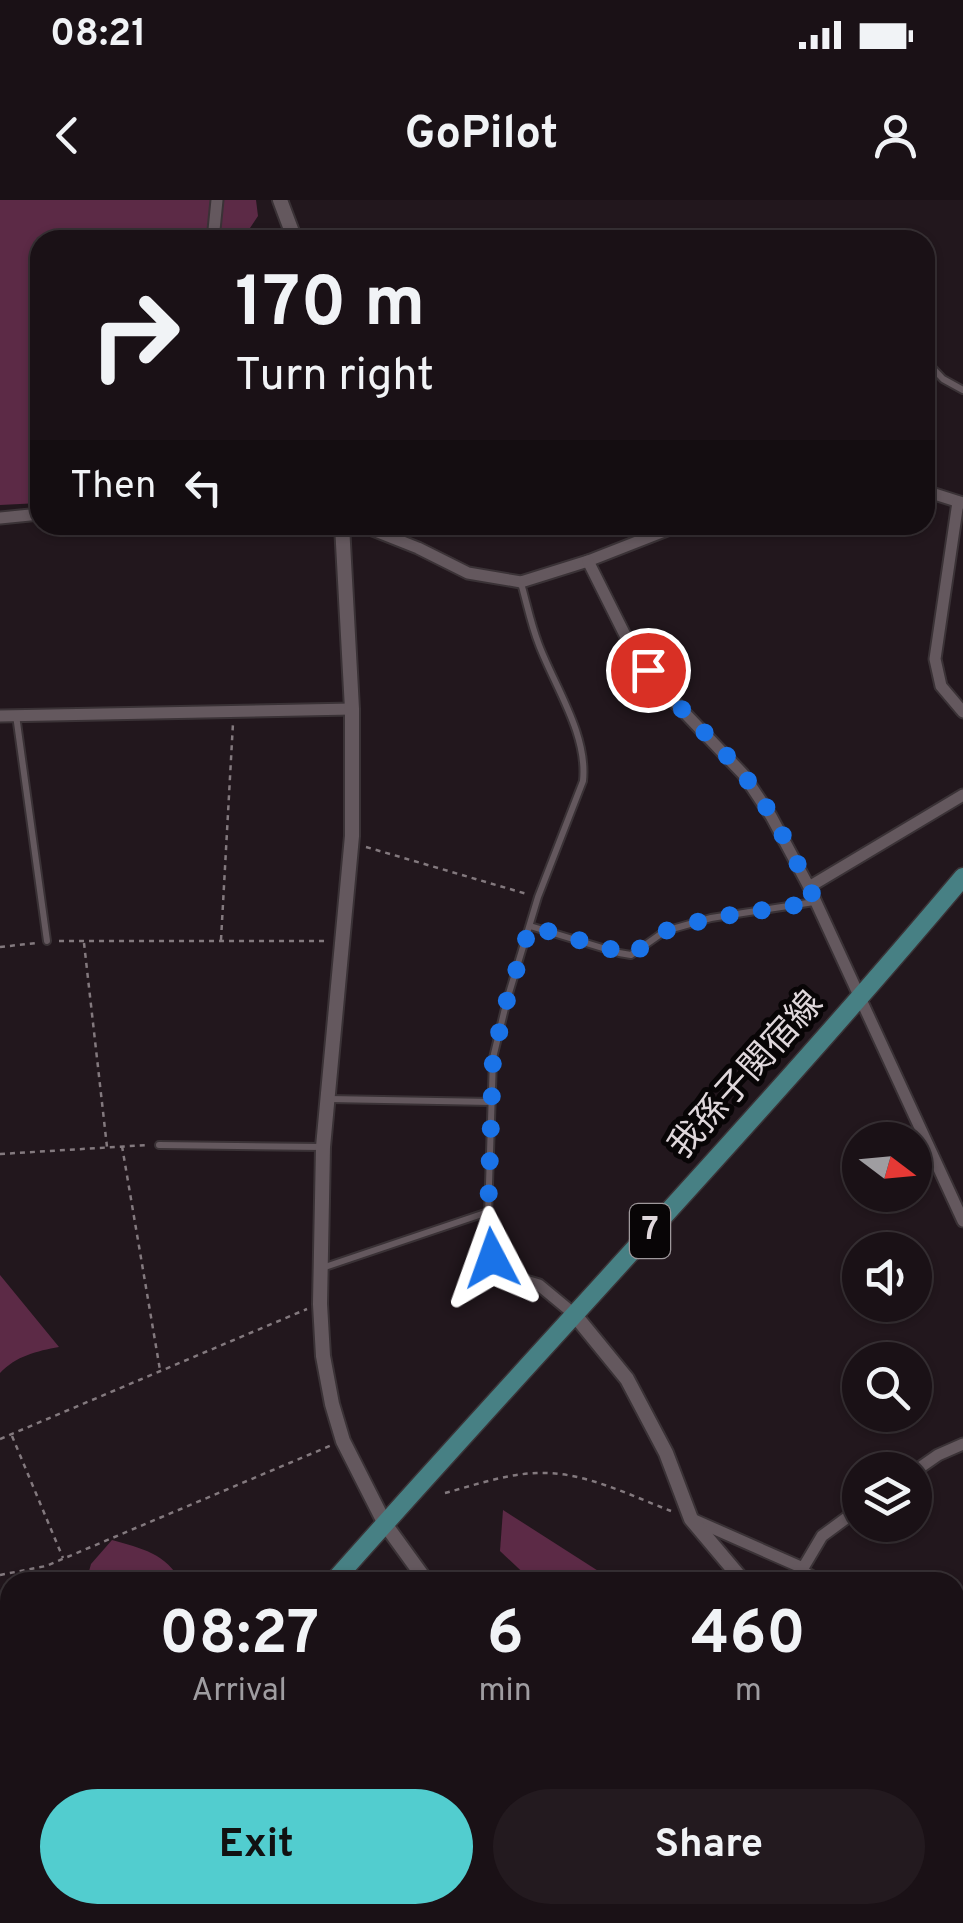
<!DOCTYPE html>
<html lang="en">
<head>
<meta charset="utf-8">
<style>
  body { margin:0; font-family:Overpass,"Noto Sans JP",sans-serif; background:#231a1f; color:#f1f3f6; height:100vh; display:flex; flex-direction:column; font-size:38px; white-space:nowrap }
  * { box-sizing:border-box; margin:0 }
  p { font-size:32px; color:#9f9da1 }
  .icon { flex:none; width:55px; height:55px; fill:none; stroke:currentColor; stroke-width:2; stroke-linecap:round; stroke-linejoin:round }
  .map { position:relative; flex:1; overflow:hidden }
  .sheet { position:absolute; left:0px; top:1372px; width:965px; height:352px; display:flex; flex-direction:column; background:#1a1116; border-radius:30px 30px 0 0; box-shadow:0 2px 8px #0004,0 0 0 2px #383135 }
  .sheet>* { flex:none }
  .banner { position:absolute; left:30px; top:30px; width:905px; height:305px; border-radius:30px; box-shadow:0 2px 8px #0004,0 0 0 2px #383135; background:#1a1116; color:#f1f3f6; overflow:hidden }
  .needle { width:65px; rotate:106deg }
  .controls { position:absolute; left:842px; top:922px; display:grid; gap:20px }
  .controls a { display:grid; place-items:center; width:90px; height:90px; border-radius:50%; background:#1a1116; box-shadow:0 2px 8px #0004,0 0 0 2px #383135; font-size:50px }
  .pin { position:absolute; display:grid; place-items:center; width:85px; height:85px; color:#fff; margin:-42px; border:5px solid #fff; border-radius:50%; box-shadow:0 2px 10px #0007 }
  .me { position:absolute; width:110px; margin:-55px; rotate:356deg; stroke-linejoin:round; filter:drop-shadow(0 0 8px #0008) }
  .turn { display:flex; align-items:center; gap:35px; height:210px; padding:0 40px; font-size:45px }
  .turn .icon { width:130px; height:130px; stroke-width:2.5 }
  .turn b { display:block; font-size:70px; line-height:85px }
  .then { display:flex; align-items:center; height:95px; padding:0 40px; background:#0003; gap:20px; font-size:38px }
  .eta { display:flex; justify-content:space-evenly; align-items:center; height:170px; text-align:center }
  .eta b { font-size:60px; font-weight:700; line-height:70px }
  .primary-button { display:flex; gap:20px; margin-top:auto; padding:20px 40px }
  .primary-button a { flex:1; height:115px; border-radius:60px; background:#52cdcf; color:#111; font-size:40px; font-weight:700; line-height:115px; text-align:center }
  .primary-button a+a { background:#231a1f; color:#f1f3f6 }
  .status { display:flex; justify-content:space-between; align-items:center; height:70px; padding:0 50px; background:#1a1116; direction:ltr }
  .status svg { height:28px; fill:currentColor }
  header { display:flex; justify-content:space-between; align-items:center; height:130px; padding:0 40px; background:#1a1116; font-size:45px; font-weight:700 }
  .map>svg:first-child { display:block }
  .green { fill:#5c2a46 }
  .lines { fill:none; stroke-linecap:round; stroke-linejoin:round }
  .service-casing { stroke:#3a3236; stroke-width:10 }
  .minor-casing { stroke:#3a3236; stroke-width:15 }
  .tertiary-casing { stroke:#3a3236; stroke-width:18 }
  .primary-casing { stroke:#3a3236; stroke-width:21 }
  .path { stroke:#83797e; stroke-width:2.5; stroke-dasharray:5 5; stroke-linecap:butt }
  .service { stroke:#64585e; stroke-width:6 }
  .minor { stroke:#64585e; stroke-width:11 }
  .tertiary { stroke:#64585e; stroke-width:14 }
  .primary { stroke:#478084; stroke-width:18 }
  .route { stroke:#1a73e8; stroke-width:18; stroke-dasharray:0 32.4 }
  .labels { text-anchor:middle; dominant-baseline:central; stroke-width:10; stroke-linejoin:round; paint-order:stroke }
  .shield { fill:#080506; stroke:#9e989b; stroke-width:2.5 }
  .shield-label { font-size:32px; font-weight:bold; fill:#dfd7db }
  .street-label { font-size:35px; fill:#dfd7db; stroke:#080506 }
</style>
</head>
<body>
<div class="status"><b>08:21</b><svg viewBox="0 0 49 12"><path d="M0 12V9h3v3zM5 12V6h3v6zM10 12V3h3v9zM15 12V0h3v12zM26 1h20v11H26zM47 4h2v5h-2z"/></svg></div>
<header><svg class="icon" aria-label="back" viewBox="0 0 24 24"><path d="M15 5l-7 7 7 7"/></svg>GoPilot<svg class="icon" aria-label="person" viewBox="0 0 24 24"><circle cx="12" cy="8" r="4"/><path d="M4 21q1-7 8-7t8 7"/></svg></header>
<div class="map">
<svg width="963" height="1723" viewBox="0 0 963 1723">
  <rect width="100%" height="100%" fill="#22171d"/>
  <g class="green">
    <path d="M0,0H256L258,16L244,37L227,40H40V303L0,305Z"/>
    <path d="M0,1075L59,1147C37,1151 16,1156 0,1173Z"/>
    <path d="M503,1310L603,1374L609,1382H533L500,1351Z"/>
    <path d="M112,1340C141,1348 167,1354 181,1382H86L91,1364Z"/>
    <path d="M955,1680L963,1682V1723H784L777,1715H955Z"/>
  </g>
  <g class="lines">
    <defs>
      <g id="service">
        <path d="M925,160L943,179L963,190"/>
        <path d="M16,515L47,741"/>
        <path d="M530,726L619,753L631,755L665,731L711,718L814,702"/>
        <path d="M329,899L492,902"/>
        <path d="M159,945L322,947"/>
        <path d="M322,1068L488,1012"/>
        <path d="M499,1073L492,1057L488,1016L493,858L507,800L538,697L583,581C588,535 555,487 539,445C531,425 527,404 521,383"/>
        <path d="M804,1369L826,1382"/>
        <path d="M0,1558L10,1559"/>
      </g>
      <g id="minor">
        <path d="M213,40L217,0"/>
        <path d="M925,291L963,303"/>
        <path d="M958,302L935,459L941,486L963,512"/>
        <path d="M0,318L40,314"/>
        <path d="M360,325L418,348L468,373L521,382L588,361L680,325"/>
        <path d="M588,361L632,449L663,490L743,574L771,616L809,687L963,1021"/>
        <path d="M0,516L352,509"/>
        <path d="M809,687L963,595"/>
        <path d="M499,1073L539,1085L574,1114"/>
        <path d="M915,1271L938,1255L963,1244"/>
        <path d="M692,1319L803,1368L822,1336L860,1308"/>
        <path d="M0,1475L10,1524"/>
        <path d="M89,1715L90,1723"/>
        <path d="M246,1723L267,1715"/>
      </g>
      <g id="tertiary">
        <path d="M280,0L295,40"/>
        <path d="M342,325L352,509V636L323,947L320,1104L323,1156L332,1204L343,1241L385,1324L427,1382"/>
        <path d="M574,1114L627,1179L666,1253L691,1319L744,1382"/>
        <path d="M955,1561L963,1564"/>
        <path d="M651,1715L656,1723"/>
      </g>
      <g id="primary">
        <path d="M333,1382C542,1146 760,918 963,677"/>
        <path d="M0,1715L10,1707"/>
      </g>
    </defs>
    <use href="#service" class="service-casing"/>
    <use href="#minor" class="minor-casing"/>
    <use href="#tertiary" class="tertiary-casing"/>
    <use href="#primary" class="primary-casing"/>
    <g class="path">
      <path d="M366,647L527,694"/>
      <path d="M221,740L233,523"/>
      <path d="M59,741H326"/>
      <path d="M84,743L107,947"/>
      <path d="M0,747L36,743"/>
      <path d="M122,946L160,1170"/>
      <path d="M0,954L148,945"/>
      <path d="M12,1236L63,1358"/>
      <path d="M0,1239L307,1109"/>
      <path d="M445,1293C475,1285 506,1274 537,1273C583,1271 629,1295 671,1311"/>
      <path d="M0,1375L46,1366L332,1245"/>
    </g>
    <use href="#service" class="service"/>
    <use href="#minor" class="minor"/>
    <use href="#tertiary" class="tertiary"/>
    <use href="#primary" class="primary"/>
  </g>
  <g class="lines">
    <path class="route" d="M492,1058L488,1016L493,858L507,800L530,726L631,755L665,731L711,718L816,702C795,658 773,611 742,573C712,537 676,507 648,470"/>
  </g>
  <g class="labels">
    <rect class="shield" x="630" y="1004" width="40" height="54" rx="8"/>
    <g class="shield-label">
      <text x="650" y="1031">7</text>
    </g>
    <g class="street-label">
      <text transform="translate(747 876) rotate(-48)">我孫子関宿線</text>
    </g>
  </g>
</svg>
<div class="controls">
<a><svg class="needle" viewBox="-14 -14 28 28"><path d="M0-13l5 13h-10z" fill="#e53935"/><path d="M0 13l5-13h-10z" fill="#9f9da1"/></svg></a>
<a><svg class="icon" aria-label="sound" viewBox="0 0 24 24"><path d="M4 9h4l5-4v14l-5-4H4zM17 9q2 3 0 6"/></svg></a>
<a><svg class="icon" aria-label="search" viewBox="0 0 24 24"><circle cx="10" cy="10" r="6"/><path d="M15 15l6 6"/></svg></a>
<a><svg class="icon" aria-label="layers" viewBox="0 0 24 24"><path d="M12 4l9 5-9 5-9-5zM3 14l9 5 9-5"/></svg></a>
</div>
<div class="pin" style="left:648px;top:470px;background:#d93025"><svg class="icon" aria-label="arrive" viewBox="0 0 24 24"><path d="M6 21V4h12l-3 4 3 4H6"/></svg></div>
<svg class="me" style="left:492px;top:1058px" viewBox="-20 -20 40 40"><path d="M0-17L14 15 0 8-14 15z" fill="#1a73e8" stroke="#fff" stroke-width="4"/></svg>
<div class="banner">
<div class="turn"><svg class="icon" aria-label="right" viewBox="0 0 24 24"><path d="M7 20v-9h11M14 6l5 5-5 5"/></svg><div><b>170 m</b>Turn right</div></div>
<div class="then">Then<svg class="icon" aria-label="left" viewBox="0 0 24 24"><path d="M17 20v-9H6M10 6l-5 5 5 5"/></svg></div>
</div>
<section class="sheet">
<div class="eta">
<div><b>08:27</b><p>Arrival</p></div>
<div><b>6</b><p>min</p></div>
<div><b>460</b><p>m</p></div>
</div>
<div class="primary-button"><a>Exit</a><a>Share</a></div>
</section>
</div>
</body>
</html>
